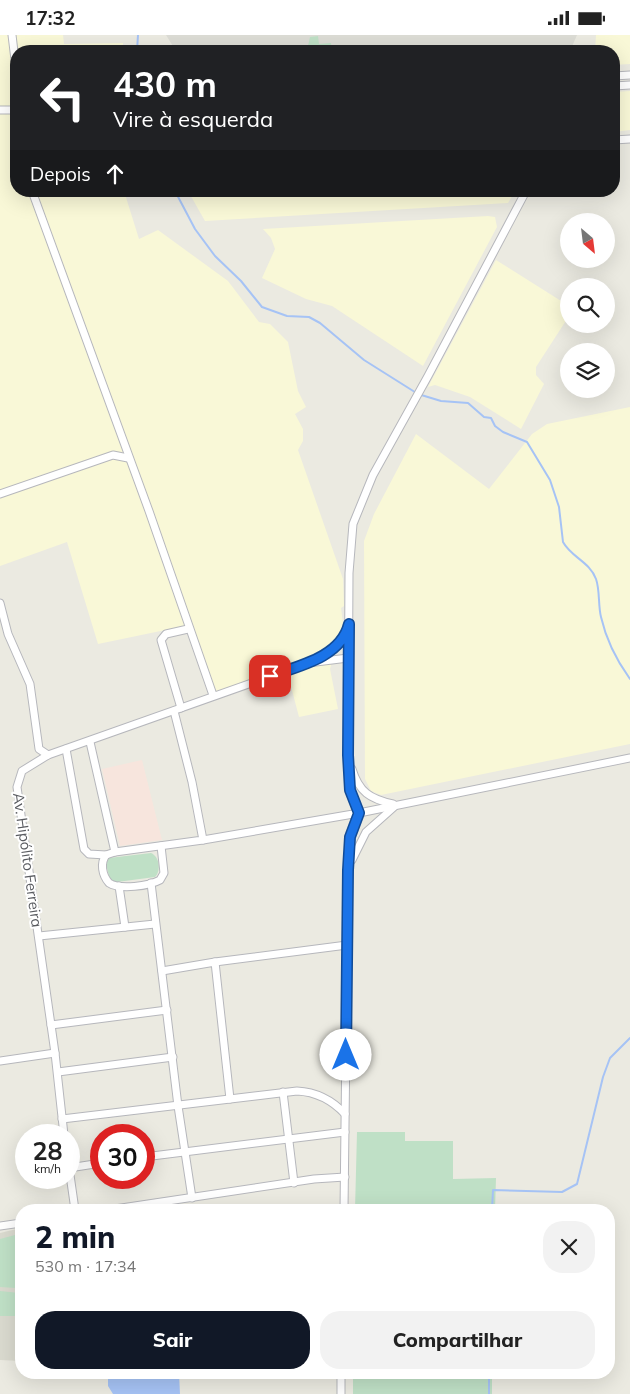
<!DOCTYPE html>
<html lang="pt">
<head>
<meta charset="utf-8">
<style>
  body { margin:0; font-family:Mulish,sans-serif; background:#f2f2f2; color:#222; height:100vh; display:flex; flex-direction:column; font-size:19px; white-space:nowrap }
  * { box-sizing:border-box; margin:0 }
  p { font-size:16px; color:#767676 }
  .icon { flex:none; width:28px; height:28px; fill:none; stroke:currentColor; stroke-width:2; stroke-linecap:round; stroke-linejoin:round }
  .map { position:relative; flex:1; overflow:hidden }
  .side { position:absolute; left:15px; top:1169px; width:600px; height:175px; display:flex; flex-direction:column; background:#fff; border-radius:20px; box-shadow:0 5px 20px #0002 }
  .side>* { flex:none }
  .banner { position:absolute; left:10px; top:10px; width:610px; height:152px; border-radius:20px; box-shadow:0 5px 20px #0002; background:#202124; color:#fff; overflow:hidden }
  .needle { width:32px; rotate:152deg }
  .buttons { position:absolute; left:560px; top:178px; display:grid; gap:10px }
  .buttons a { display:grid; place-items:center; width:55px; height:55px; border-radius:50%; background:#fff; box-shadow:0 5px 20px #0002; font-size:25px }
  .speed { position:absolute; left:15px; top:1089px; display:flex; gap:10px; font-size:25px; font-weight:700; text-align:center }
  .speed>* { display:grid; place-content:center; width:65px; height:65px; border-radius:50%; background:#fff; box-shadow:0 5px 20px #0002; line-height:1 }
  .speed small { font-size:12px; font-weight:400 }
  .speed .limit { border:8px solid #d22; background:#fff; color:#111 }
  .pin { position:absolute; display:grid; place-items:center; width:42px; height:42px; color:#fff; margin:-21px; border-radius:10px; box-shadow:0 2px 8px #0006 }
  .me { position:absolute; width:55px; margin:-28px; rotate:0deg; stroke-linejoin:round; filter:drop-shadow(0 0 4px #0008) }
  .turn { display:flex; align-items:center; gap:18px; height:105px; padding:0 20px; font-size:22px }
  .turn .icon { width:65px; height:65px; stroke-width:2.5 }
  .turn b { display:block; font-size:35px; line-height:42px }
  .then { display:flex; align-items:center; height:48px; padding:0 20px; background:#0003; gap:10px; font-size:19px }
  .round { display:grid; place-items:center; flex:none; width:52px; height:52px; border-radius:20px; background:#f2f2f2 }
  .headline { display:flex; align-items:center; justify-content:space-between; height:85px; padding:0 20px }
  h1 { font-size:30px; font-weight:800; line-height:38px; color:#111827 }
  .action { display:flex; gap:10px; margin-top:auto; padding:10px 20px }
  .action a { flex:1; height:58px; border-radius:20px; background:#111827; color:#fff; font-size:20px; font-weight:800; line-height:58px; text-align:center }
  .action a+a { background:#f2f2f2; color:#222 }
  .status { display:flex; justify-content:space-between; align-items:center; height:35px; padding:0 25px; background:#fff; direction:ltr }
  .status svg { height:14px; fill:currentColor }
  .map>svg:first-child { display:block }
  .commercial { fill:#f9f8d7 }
  .industrial { fill:#dcdcd5 }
  .education { fill:#dadacf }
  .medical { fill:#f7e5dd }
  .green { fill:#bfe0c6 }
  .water { fill:#a6c3f5 }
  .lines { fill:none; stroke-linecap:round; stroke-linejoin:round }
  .stream { stroke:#a6c3f5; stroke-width:2 }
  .minor-casing { stroke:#b6b7bc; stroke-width:9 }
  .minor { stroke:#fff; stroke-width:7 }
  .route-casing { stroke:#114b97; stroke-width:12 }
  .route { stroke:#1a73e8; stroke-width:9 }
  .labels { text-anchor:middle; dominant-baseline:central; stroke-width:4; stroke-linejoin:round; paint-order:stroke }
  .street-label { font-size:15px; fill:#595b60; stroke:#fff }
</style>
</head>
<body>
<div class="status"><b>17:32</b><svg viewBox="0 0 49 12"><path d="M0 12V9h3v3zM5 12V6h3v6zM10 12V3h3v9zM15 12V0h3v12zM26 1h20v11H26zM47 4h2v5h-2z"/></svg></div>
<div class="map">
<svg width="630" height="1359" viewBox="0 0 630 1359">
  <rect width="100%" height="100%" fill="#ebeae1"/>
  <g class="commercial">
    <path d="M0,0H63L64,9L123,8V16H16V156H124L139,204L158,195L228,246L259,287L270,289L288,307L298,356L306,372L295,379L303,394V406L298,415L343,544L344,571L341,573L343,588L330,634L338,674L299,682L288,640L218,664L191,593L158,601L175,593L98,609L67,507L0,531Z"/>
    <path d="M596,0H630V29L614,30V16H595Z"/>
    <path d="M630,56V95L614,97V57Z"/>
    <path d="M188,156H515L508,168L205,186Z"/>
    <path d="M488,181L495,182L497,192L423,331L332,271L306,264L262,243L275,214L271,203L263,194Z"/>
    <path d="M496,225L569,271V281L536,332V340L544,349L521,394L470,362L435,350L428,352Z"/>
    <path d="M630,372V709L381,760L371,756L365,744L364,506L374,479L416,399L489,454L532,399L547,389Z"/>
  </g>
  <path class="industrial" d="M166,0H577L570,16H176Z"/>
  <path class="education" d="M21,1193V1326L0,1325V1198Z"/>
  <path class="medical" d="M142,725L162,805L120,811L102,734Z"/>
  <g class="green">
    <path d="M318,1L319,9L331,8L332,16H304L302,10L308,11L310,2Z"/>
    <path d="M151,818C160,822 161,836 155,842L117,847L110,845L106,829L109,823Z"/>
    <path d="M357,1097H405V1106H453V1144L496,1143L495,1175H355Z"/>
    <path d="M15,1200L20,1204V1251L16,1253L0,1252V1204Z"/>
    <path d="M0,1256L19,1258L18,1281H0Z"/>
    <rect x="353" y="1338" width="139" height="21"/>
  </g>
  <path class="water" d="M108,1338H179L180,1359H113L108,1351Z"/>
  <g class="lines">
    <g class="stream">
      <path d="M137,16L138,0"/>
      <path d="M175,156L195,194L215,221L241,246L262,272L287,281L309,282L320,288L364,325L418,359L441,366L468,368L484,382L491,383L495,391L503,397L527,407L550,445L559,472L563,507C571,522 590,527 596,544C600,555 598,570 601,582C606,604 617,626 630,644"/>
      <path d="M492,1175L493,1155L562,1157L577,1149L603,1042L610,1023L630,1003"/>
      <path d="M489,1359V1338"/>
    </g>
    <defs>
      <g id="minor">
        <path d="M12,0L16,33"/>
        <path d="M614,41L630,40"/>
        <path d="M614,51L630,50"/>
        <path d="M0,75H16"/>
        <path d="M614,105L630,104"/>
        <path d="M32,156L149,476L213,660"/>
        <path d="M0,459L113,420L128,423"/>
        <path d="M0,568L8,599L30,649L39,714L48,720"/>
        <path d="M315,625L337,611L347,597"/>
        <path d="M181,673L161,605L166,599L188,594"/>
        <path d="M90,707L115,817L203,805L192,747L174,676"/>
        <path d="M66,714L84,814L89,819L106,820"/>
        <path d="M352,734C359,757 370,764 393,769"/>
        <path d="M203,805L359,778L630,723"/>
        <path d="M115,817L106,820C100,828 102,840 109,848C120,855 149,851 160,845L164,838L161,811"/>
        <path d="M352,825L366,797L394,772"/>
        <path d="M151,848L178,1071L192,1163"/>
        <path d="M119,851L125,892"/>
        <path d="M39,901L155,889"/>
        <path d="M215,927L347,910"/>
        <path d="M162,936L215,927L230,1064"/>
        <path d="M51,990L167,975"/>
        <path d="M0,1026L55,1018"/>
        <path d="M58,1037L173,1022"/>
        <path d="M283,1057L294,1148"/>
        <path d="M62,1084L297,1056C317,1057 332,1065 345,1079"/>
        <path d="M64,1100L55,1018L17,752L22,736L48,720L308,628L348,623"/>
        <path d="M144,1122L345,1097"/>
        <path d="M69,1133L75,1175"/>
        <path d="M69,1133L101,1128"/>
        <path d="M108,1175L314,1144L345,1142"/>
        <path d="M344,1175L348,835L350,802L359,778L350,755L348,720L349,538L353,489L373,440L428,341L526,156"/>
        <path d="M0,1191L21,1188"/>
        <path d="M341,1359V1338"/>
      </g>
    </defs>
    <use href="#minor" class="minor-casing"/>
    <use href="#minor" class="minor"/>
  </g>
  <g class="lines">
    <defs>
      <path id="route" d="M270,641C299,631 341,622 349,589L348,720L350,755L359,778L350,802L348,835L346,1020"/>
    </defs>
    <use href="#route" class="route-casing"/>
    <use href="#route" class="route"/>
  </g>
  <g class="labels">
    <g class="street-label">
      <text transform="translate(28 825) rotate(82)">Av. Hipólito Ferreira</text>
    </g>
  </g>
</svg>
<div class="buttons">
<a><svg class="needle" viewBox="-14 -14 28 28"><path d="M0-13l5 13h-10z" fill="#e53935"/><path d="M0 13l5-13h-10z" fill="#767676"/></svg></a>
<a><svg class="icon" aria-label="search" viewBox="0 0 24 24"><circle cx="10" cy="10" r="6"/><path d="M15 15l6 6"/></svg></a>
<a><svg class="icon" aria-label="layers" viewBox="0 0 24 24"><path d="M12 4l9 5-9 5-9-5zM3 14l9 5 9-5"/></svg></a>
</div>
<div class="speed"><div>28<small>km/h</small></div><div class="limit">30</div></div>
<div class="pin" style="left:270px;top:641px;background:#d93025"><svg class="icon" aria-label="arrive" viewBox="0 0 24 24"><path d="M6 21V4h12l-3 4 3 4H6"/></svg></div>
<svg class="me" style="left:346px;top:1020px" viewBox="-20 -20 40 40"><circle r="19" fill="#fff"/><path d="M0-13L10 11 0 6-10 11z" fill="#1a73e8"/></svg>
<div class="banner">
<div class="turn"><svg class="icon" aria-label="left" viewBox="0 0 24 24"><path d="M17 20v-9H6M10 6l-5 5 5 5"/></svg><div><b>430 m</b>Vire à esquerda</div></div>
<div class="then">Depois<svg class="icon" aria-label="ahead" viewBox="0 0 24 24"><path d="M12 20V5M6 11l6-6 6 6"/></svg></div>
</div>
<section class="side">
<div class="headline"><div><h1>2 min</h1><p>530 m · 17:34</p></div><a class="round"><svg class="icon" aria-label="close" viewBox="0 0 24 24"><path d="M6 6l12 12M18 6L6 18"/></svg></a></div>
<div class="action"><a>Sair</a><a>Compartilhar</a></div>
</section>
</div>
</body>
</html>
